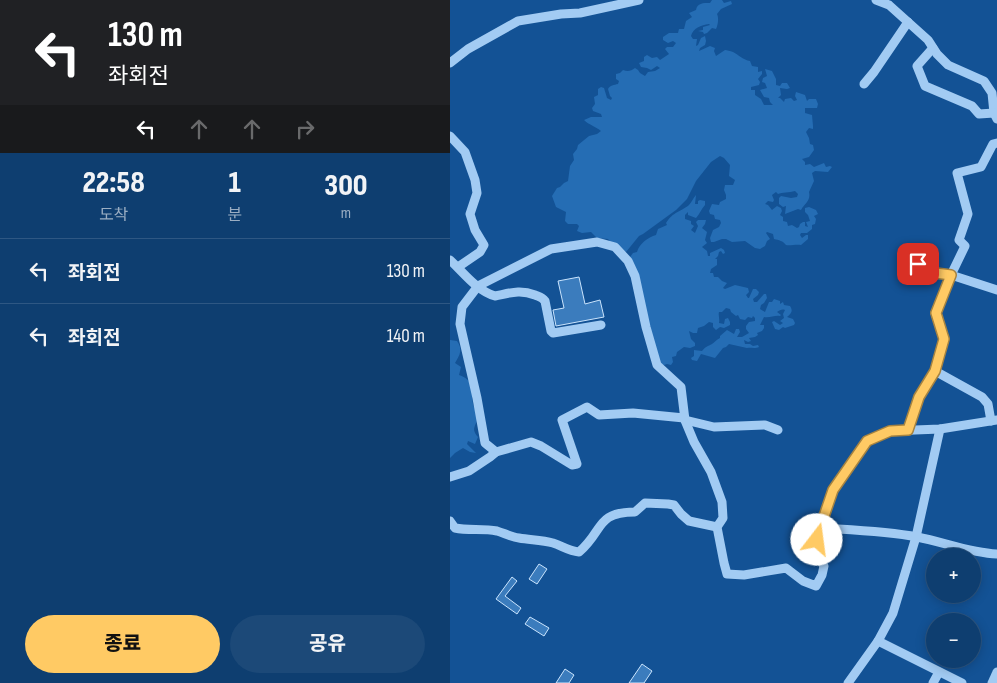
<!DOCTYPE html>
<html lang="ko">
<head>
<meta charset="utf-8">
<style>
  body { margin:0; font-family:"Sofia Sans Condensed","Noto Sans KR",sans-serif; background:#1c4978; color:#f1f3f6; height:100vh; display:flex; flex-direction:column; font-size:19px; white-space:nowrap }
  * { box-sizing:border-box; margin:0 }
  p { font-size:16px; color:#9baec3 }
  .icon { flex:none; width:28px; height:28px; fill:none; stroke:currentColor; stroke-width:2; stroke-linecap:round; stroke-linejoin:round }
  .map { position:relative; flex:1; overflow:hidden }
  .panel { display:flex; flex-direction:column; background:#0e3e70; width:450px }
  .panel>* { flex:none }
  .top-card { background:#202124; color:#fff; overflow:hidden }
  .buttons { position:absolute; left:476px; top:548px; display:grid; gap:10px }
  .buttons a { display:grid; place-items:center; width:55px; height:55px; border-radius:50%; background:#0e3e70; box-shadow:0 2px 12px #0003,0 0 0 1px #2e5783; font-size:25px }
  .pin { position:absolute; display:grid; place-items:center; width:42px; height:42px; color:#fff; margin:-21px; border-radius:10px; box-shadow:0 2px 8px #0006 }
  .me { position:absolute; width:55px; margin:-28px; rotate:15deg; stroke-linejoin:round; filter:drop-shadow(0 0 4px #0008) }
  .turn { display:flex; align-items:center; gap:18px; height:105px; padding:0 25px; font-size:22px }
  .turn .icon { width:65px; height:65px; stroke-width:2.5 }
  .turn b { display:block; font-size:35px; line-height:42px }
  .lanes { display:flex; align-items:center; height:48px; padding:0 25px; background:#0003; justify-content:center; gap:25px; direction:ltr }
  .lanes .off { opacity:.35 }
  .eta { display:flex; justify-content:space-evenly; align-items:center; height:85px; text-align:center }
  .eta b { font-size:30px; font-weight:800; line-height:35px }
  .cta { display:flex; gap:10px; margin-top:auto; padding:10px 25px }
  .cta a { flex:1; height:58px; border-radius:30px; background:#ffca64; color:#111; font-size:20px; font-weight:800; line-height:58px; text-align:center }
  .cta a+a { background:#1c4978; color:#f1f3f6 }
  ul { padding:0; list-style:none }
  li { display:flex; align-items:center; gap:15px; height:65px; padding:0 25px; border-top:1px solid #2e5783 }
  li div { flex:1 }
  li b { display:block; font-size:19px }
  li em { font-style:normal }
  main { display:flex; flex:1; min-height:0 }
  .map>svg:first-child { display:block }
  .green { fill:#256db4 }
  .building { fill:#3b7cbd; stroke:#cae4fd }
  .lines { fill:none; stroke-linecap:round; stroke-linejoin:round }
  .minor { stroke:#a2cbf3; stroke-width:9 }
  .route-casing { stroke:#a68341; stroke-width:12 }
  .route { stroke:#ffca64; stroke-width:9 }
</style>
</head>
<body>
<main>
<section class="panel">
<div class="top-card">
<div class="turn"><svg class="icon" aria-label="left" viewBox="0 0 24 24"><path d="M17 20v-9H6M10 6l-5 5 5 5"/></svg><div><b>130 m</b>좌회전</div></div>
<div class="lanes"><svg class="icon" aria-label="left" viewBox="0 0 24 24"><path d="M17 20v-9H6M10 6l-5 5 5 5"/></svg><svg class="icon off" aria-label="ahead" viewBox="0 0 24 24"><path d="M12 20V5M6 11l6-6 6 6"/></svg><svg class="icon off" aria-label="ahead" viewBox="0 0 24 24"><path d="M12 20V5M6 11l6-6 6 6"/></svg><svg class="icon off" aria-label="right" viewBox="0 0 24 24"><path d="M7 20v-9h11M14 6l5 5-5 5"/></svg></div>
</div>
<div class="eta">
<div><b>22:58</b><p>도착</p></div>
<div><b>1</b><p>분</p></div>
<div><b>300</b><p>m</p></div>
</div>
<ul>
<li><svg class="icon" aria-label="left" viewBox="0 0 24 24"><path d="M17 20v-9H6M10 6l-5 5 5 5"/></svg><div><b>좌회전</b></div><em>130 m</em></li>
<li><svg class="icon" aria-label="left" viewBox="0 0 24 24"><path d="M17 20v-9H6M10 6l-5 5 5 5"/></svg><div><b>좌회전</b></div><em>140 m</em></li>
</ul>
<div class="cta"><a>종료</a><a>공유</a></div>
</section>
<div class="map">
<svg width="547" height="683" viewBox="0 0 547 683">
  <rect width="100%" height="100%" fill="#135295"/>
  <g class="green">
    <path d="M262,0H272L274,3L281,1L282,4L271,9L267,14C269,18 268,25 266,29L262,28L257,33L254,34L253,32L248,31L253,30V27L260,25L259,24C251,25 243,28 241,36L243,39H247L246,46L248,45L251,38L255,36L256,41L255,45L250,48L249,51L260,46L265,48L264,51L266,56L275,50C277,50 280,51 283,52C289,55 293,60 300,61L302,66L308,67V72L312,71V74L308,79L310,82L309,85L301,87V90H305V95L311,99L314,105H323L320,102L319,98L314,97L310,90L317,88L315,83L312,82L313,78L317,76L315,69L322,71L326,79V85L330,86L332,83H337L340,88L337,89L330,88L331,95L328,98H330L334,102L335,99L341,98L344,101L347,100L345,96L346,92L355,95L357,101L359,99H366L368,104L367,108H355V113L362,115L363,126V129L359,128L356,132L359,138L360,144L363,145L364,150L359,157L352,159L355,162V165L360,164L364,167L374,163L376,167L380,166L382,167L378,172L365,171L362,173L364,181L359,192C361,201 355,203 351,210L348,209L335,214L336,206L333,207L329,204V198L331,196L341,198L347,197L348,194L345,191C339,193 332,192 328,194L326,192L322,195L324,200L323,202L318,201L315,204L318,205L322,210L327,206L331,208L332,211L330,215L333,217V221L337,222L338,226L342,225L347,228L349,227L350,224L353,222H355V226L358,227L356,222L360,221L358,215L355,212V208L359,207L366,210L368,214L364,216L366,219L365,224L362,225V229L357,233H351L350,235L352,238L356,235H358V239L351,245C346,244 340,246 336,245C333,241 329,240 324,239L323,234L317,232L316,233L320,239L317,241L315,246L310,249L305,248L295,241L282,242L276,239H272L264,242H261L260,238L263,230L269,227L271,223L270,220L265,219L264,215L260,214L259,211L262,204L269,205L270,202L276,199V195L274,190L275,185H283L285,180L279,176L280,165L274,158L270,156L261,162L246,181L237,199L226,210L193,234L189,236L176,252L162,244L158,239L147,238L141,232L132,233L127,231L129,226L127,224H118L115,221L116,212L106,207L102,196L107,188L110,187L114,183L118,181L120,166L124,160L123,154L127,149L128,145L139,136L147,134L151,131C145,126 139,125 134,120L141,117H152L151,114L143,111L142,108L145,104L144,97L148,95V89L151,87L154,88L157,98L161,100L162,98L160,96L158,89C160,85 164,85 168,84L169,81L166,79V74L170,73L173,70C178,72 181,71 185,68L188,70L190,73L195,76L198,72L205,71L210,68L207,66L201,70L197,68L191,67L189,63L194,61V57L197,55L202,58L207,57L210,60L219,54L215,49L217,47H223L226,43L223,41L218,43L213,40V37L219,33H228L229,29H234L236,21L242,17L239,13L246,10C247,3 253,3 260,3Z"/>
    <path d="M246,195L245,204H248V201L250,200L255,201V205C251,209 250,214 246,218L238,215V212L235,215V219L241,221V224L244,226L241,230L245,233L248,226L246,222L248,220H256L255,224L252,228L257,232L255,240L257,243L252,247L257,251L258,256H260V253L271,248L274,250L275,253L273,254L271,251L269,252L268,256L265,259H267V265L261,269L260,273H263L264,277H268L272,281L277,283L273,288L275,289L285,285L298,288L299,292L296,295L298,298H299L303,289H306L309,292L308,295L303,299L304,302H307L314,294H316L317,298L314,303L311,305L310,309L315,312L319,302H322L324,299L330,301V304L333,302L334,305L340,306C343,311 342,313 337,317L343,319L345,323L344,325L335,328L333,327L329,330L325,329L322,322L324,321L330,325L333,323L330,321L334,318L333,314L335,310C332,309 330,310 327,312L331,315L330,316C325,315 320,318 314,317L310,325H314V328L312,331L307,333L308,335L305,337L299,338L301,341L298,342L294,340L295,344H300L303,346L308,345L309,347C304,349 301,347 297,348L279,344L276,347L273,348L265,358L251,354L247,361L242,360L241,358L244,356V350L252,351C255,347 258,346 262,344C265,342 266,340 270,338V336L277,330L284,334L286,329H289L290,332L287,337H292L299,333L296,329V326L299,322L305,321V318L303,316L302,318L298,317L295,320L290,319L288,315L286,316L281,312L280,309L276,308L272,312H269C268,316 270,319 269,323L274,324L275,319L278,318L280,322V325L274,328L270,327L266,330L263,327V323L259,322L254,326L248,328L247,333H243L239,331L241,339L245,343V346L240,348L234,347L227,352L226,356L222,357L223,362L221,365L217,364L214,365L210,364L180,257L183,253L187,252C189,244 198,237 206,235L208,229L217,225L216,223C224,211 229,213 239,205C242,202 243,198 246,195Z"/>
    <path d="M0,334V340L7,341C13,349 10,355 5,363L11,367L9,375C25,380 21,391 23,404C24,408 27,412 27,415C29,425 19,427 28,437L25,444L18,441L17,444L26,453L20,452L13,448L5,453L0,458Z"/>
  </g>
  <g class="building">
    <path d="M129,277L135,304L150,300L154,317L106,326L103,310L114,308L108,281Z"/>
    <path d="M89,564L97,569L87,584L79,579Z"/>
    <path d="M62,577L67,581L55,596L71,608L67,614L46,599Z"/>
    <path d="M80,617L99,628L94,636L75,624Z"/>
    <path d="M192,664L202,671L194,683H179Z"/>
    <path d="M115,669L124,675L119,683H106Z"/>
  </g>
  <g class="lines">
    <g class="minor">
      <path d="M426,0L439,5L478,40L487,54L498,65L534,81L542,93L544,113L547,119"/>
      <path d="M483,48L467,66L475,86L522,106L529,114L544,113"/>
      <path d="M0,63L18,49L68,21L111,14L130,13L189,0"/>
      <path d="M414,84L424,72L458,22"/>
      <path d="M0,136L15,152L25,180L27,193L20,214L25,230L34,245L30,252L8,267"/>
      <path d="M459,255L478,272L501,275L547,290"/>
      <path d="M0,260C13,272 27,291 45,296C60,293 70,289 85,295C90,297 92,297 95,301L101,331L103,333L151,325"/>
      <path d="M485,371L532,397L538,404L541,421"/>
      <path d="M458,430L469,397L485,371L494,339L485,313L501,275L515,246L509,240L518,214L507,173L531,167L543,144L547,143"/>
      <path d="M46,452L35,443L27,398L10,324L12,307L28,286L101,249L147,242L165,247L178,261L185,276L196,327L207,365L231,387L235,420L264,427L315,425L328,430"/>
      <path d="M0,477L19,471L40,457L46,452L81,442L91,446L122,465L127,464L112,420L137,407L149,415L183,413L234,418L244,442L261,472L272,502L273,518L267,527L274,563L277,574L294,575L336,568L353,581L366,586L372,575L374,566L365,553L370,528L383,490L417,441L440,431L490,429L547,420"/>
      <path d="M0,521L5,528C18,531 33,528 47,531C54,533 61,537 69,538C81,540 92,540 103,543C112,546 119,551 129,552C154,531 145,512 185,512L195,503L218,504L224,505L231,514L239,521L267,527"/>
      <path d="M370,528C401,530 436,531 467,537C494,542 520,553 547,554"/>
      <path d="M428,641L512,683"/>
      <path d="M398,683L428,641L443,613L466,537L490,429"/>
      <path d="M483,683L489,672"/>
      <path d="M542,683L547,672"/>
    </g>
  </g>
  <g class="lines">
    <defs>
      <path id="route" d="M367,540L370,528L383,490L417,441L440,431L458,430L469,397L485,371L494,339L486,313L501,275L478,272L468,264"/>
    </defs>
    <use href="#route" class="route-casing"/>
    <use href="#route" class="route"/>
  </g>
</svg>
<div class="buttons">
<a>+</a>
<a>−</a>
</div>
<div class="pin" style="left:468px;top:264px;background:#d93025"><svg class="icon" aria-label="arrive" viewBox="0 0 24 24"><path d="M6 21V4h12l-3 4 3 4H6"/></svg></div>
<svg class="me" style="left:367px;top:540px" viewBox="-20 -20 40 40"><circle r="19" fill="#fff"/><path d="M0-13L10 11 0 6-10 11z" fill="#ffca64"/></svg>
</div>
</main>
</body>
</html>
